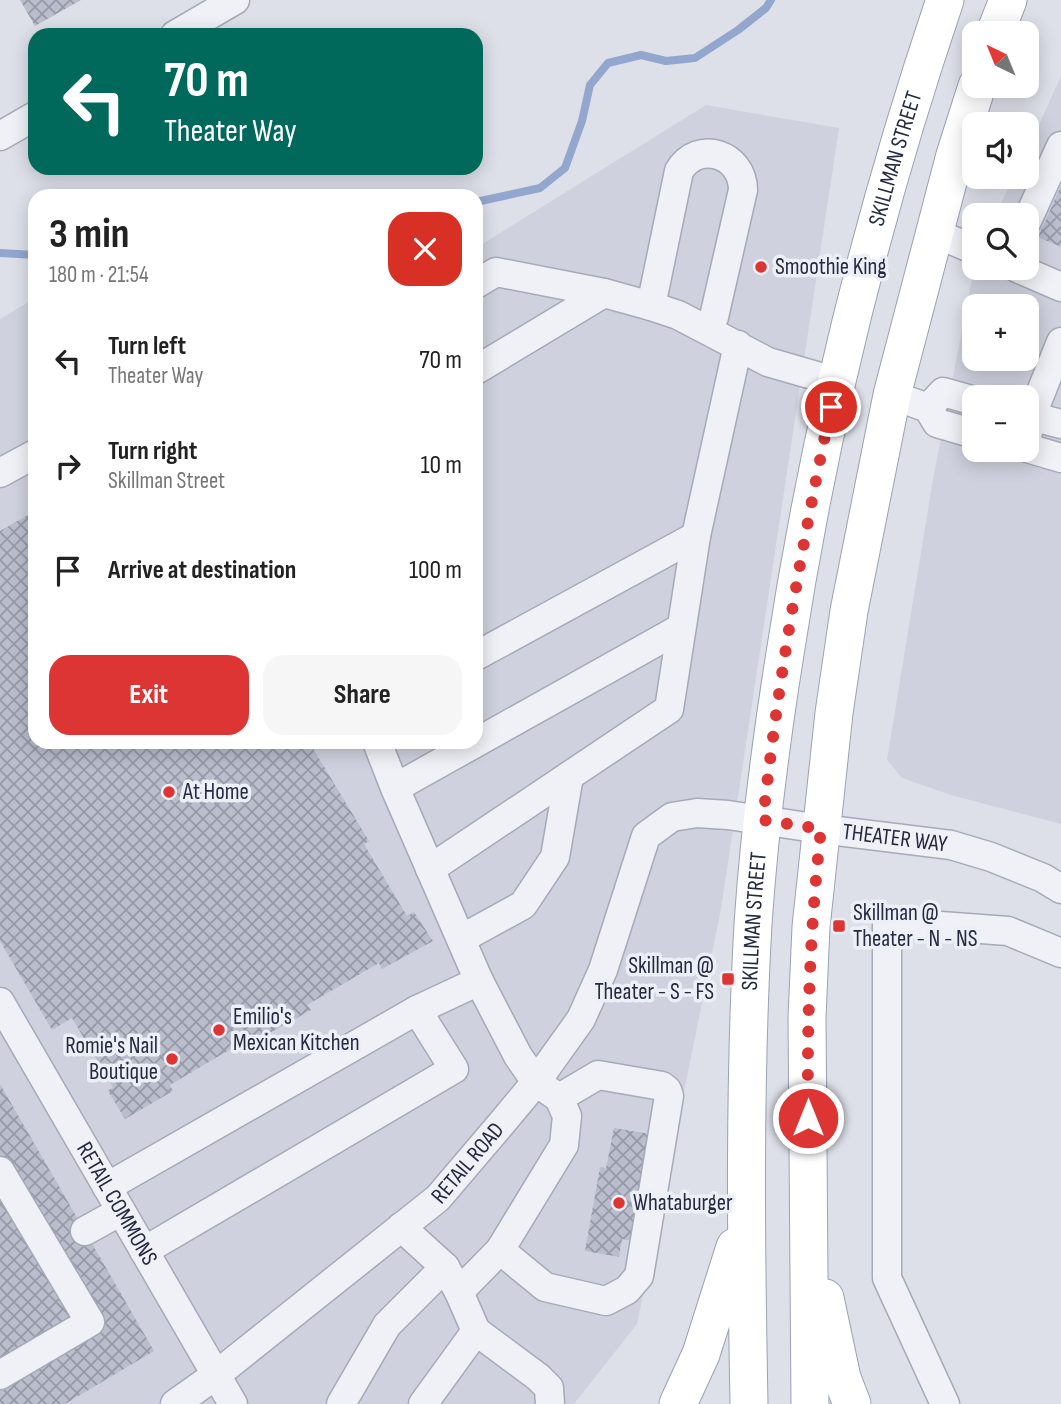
<!DOCTYPE html>
<html lang="en">
<head>
<meta charset="utf-8">
<style>
  body { margin:0; font-family:"Sofia Sans Condensed",sans-serif; background:#f6f6f6; color:#222; height:100vh; display:flex; flex-direction:column; font-size:26px; white-space:nowrap }
  * { box-sizing:border-box; margin:0 }
  p { font-size:23px; color:#767676 }
  .icon { flex:none; width:38px; height:38px; fill:none; stroke:currentColor; stroke-width:2; stroke-linecap:round; stroke-linejoin:round }
  .map { position:relative; flex:1; overflow:hidden }
  .details { position:absolute; left:28px; top:189px; width:455px; height:560px; display:flex; flex-direction:column; background:#fff; border-radius:21px; box-shadow:0 4px 18px #0003 }
  .details>* { flex:none }
  .hud { position:absolute; left:28px; top:28px; width:455px; height:147px; border-radius:21px; box-shadow:0 4px 18px #0003; background:#00695c; color:#fff; overflow:hidden }
  .needle { width:46px; rotate:317deg }
  .fabs { position:absolute; left:962px; top:21px; display:grid; gap:14px }
  .fabs a { display:grid; place-items:center; width:77px; height:77px; border-radius:14px; background:#fff; box-shadow:0 4px 18px #0003; font-size:35px }
  .pin { position:absolute; display:grid; place-items:center; width:60px; height:60px; color:#fff; margin:-30px; border:4px solid #fff; border-radius:50%; box-shadow:0 2px 7px #0007 }
  .me { position:absolute; width:77px; margin:-38px; rotate:0deg; stroke-linejoin:round; filter:drop-shadow(0 0 5px #0008) }
  .turn { display:flex; align-items:center; gap:24px; height:147px; padding:0 21px; font-size:32px }
  .turn .icon { width:91px; height:91px; stroke-width:2.5 }
  .turn b { display:block; font-size:49px; line-height:60px }
  .round { display:grid; place-items:center; flex:none; width:74px; height:74px; border-radius:21px; background:#f6f6f6 }
  .overview { display:flex; align-items:center; justify-content:space-between; height:119px; padding:0 21px }
  h1 { font-size:42px; font-weight:700; line-height:52px }
  .cta { display:flex; gap:14px; margin-top:auto; padding:14px 21px }
  .cta a { flex:1; height:80px; border-radius:21px; background:#dc3533; color:#fff; font-size:28px; font-weight:700; line-height:80px; text-align:center }
  .cta a+a { background:#f6f6f6; color:#222 }
  ul { padding:0; list-style:none }
  li { display:flex; align-items:center; gap:21px; height:105px; padding:0 21px }
  li div { flex:1 }
  li b { display:block; font-size:26px }
  li em { font-style:normal }
  .map>svg:first-child { display:block }
  .built { fill:#cfd2de; fill-rule:evenodd }
  .lines { fill:none; stroke-linecap:round; stroke-linejoin:round }
  .stream { stroke:#93a6cd; stroke-width:8 }
  .building { fill:url(#building-cross-hatch) }
  .minor-casing { stroke:#a6a9b7; stroke-width:31 }
  .major-casing { stroke:#9ba1b5; stroke-width:39 }
  .minor { stroke:#f0f1f6; stroke-width:28 }
  .major { stroke:#fff; stroke-width:37 }
  .route { stroke:#dc3533; stroke-width:12; stroke-dasharray:0 21.6 }
  .poi-dot { fill:#dc3533; stroke:#eceff6; stroke-width:2.5 }
  .labels { text-anchor:middle; dominant-baseline:central; stroke-width:7; stroke-linejoin:round; paint-order:stroke }
  .street-label { font-size:23px; fill:#252a41; stroke:#eceff6 }
  .poi-label { font-size:23px; fill:#252a41; stroke:#eceff6; text-anchor:start }
</style>
</head>
<body>
<div class="map">
<svg width="1061" height="1404" viewBox="0 0 1061 1404">
  <defs>
    <pattern id="building-cross-hatch" width="8" height="8" patternUnits="userSpaceOnUse" patternTransform="scale(1.75)"><rect width="8" height="8" fill="#b9bdcc"/><path d="M0 0l8 8M0 8l8-8" fill="none" stroke="#969aa7"/></pattern>
  </defs>
  <rect width="100%" height="100%" fill="#dde0e9"/>
  <g class="built">
    <path d="M1061,76V824L951,795L902,778L887,760L933,479L975,264V268H1027V215H995L1014,177H1027V151ZM975,306H1027V359H975ZM975,397H1027V450H975Z"/>
    <path d="M706,105L839,128L721,909L637,1324L574,1404H0V319L35,298V742H476V248Z"/>
  </g>
  <g class="lines">
    <g class="stream">
      <path d="M476,202L540,188L565,168L582,121L590,85L608,63L641,55L666,61L695,58L738,30L766,8L771,0"/>
      <path d="M0,253L35,255"/>
    </g>
  </g>
  <g class="building">
    <path d="M20,0H81L35,26Z"/>
    <path d="M1061,186V247L1038,237Z"/>
    <path d="M35,511V742H309L369,841L364,844L407,916L414,912L433,941L382,969L379,963L307,1005L311,1010L243,1048L241,1043L170,1085L173,1091L125,1119L108,1091L113,1087L72,1018L52,1030L0,941V531Z"/>
    <path d="M0,1084L154,1351L65,1404H0Z"/>
    <path d="M614,1128L650,1134L638,1242L622,1239L619,1257L585,1251L600,1167L606,1168Z"/>
  </g>
  <g class="lines">
    <defs>
      <g id="minor">
        <path d="M175,35L235,0"/>
        <path d="M0,136L35,116"/>
        <path d="M1027,221L1061,146"/>
        <path d="M935,233L975,250"/>
        <path d="M1017,268L1061,287"/>
        <path d="M476,284L496,272L604,293L651,306L678,315L768,362L837,382"/>
        <path d="M651,306L679,171C698,139 743,154 743,190L714,317L709,330"/>
        <path d="M476,370L604,293"/>
        <path d="M892,395L928,408L937,423L975,434"/>
        <path d="M928,408L943,392L975,401"/>
        <path d="M1027,415L1061,424"/>
        <path d="M1027,437L1031,417L1061,342"/>
        <path d="M1027,448L1061,458"/>
        <path d="M0,473L35,454"/>
        <path d="M476,656L696,536"/>
        <path d="M377,742L395,788L479,981L518,1056L536,1082L559,1098L567,1116L564,1145L500,1250L459,1292"/>
        <path d="M395,788L681,628"/>
        <path d="M430,869L669,709L696,536L738,345"/>
        <path d="M461,939L523,905L555,857L569,776"/>
        <path id="s1" d="M0,1002L233,1404"/>
        <path d="M0,1171L90,1322L0,1375"/>
        <path d="M107,1187L417,1010L479,981"/>
        <path d="M401,1227L445,1267L459,1292L476,1331L423,1404"/>
        <path d="M85,1231L121,1211"/>
        <path d="M500,1250L545,1287L606,1301L627,1290L639,1276L669,1096L667,1090L662,1086L598,1075L559,1098"/>
        <path d="M144,1251L454,1069L417,1010"/>
        <path d="M476,1331L538,1377L549,1388L550,1404"/>
        <path id="s2" d="M175,1404L216,1375L438,1198L501,1124L536,1082L581,1019L603,970L646,836L672,817L697,813L728,815L821,829L951,845L991,857L1043,878L1061,889"/>
        <path d="M341,1404L387,1325L445,1267"/>
        <path d="M945,1404L887,1278V922L1008,931L1061,953"/>
      </g>
      <g id="major">
        <path d="M995,33L1008,0"/>
        <path d="M825,1298L842,1378L852,1404"/>
        <path d="M678,1404L701,1354L735,1247"/>
        <path id="s3" d="M749,1404C746,1244 744,1084 753,924C759,836 770,748 784,660C818,436 872,215 945,0"/>
        <path d="M810,1404L807,1017L811,927L834,713L849,611L892,395L955,155L977,86"/>
      </g>
    </defs>
    <use href="#minor" class="minor-casing"/>
    <use href="#major" class="major-casing"/>
    <use href="#minor" class="minor"/>
    <use href="#major" class="major"/>
  </g>
  <g class="lines">
    <path class="route" d="M808,1118C807,1021 810,926 821,829L763,820C778,681 802,544 831,407"/>
  </g>
  <g class="poi-dot">
    <circle cx="761" cy="267" r="7"/>
    <circle cx="169" cy="792" r="7"/>
    <rect x="832" y="919" width="14" height="14" rx="3.5"/>
    <rect x="721" y="972" width="14" height="14" rx="3.5"/>
    <circle cx="219" cy="1030" r="7"/>
    <circle cx="172" cy="1059" r="7"/>
    <circle cx="619" cy="1203" r="7"/>
  </g>
  <g class="labels">
    <g class="street-label">
      <text stroke="none"><textPath href="#s3" startOffset="1260">SKILLMAN STREET</textPath></text>
      <text stroke="none"><textPath href="#s2" startOffset="1015">THEATER WAY</textPath></text>
      <text stroke="none"><textPath href="#s3" startOffset="483">SKILLMAN STREET</textPath></text>
      <text stroke="none"><textPath href="#s2" startOffset="380">RETAIL ROAD</textPath></text>
      <text stroke="none"><textPath href="#s1" startOffset="233">RETAIL COMMONS</textPath></text>
    </g>
    <g class="poi-label">
      <text x="775" y="267">Smoothie King</text>
      <text x="183" y="792">At Home</text>
      <text x="853" y="913">Skillman @<tspan x="853" dy="26">Theater - N - NS</tspan></text>
      <text x="714" y="966" text-anchor="end">Skillman @<tspan x="714" dy="26">Theater - S - FS</tspan></text>
      <text x="233" y="1017">Emilio's<tspan x="233" dy="26">Mexican Kitchen</tspan></text>
      <text x="158" y="1046" text-anchor="end">Romie's Nail<tspan x="158" dy="26">Boutique</tspan></text>
      <text x="633" y="1203">Whataburger</text>
    </g>
  </g>
</svg>
<div class="fabs">
<a><svg class="needle" viewBox="-14 -14 28 28"><path d="M0-13l5 13h-10z" fill="#e53935"/><path d="M0 13l5-13h-10z" fill="#767676"/></svg></a>
<a><svg class="icon" aria-label="sound" viewBox="0 0 24 24"><path d="M4 9h4l5-4v14l-5-4H4zM17 9q2 3 0 6"/></svg></a>
<a><svg class="icon" aria-label="search" viewBox="0 0 24 24"><circle cx="10" cy="10" r="6"/><path d="M15 15l6 6"/></svg></a>
<a>+</a>
<a>−</a>
</div>
<div class="pin" style="left:831px;top:407px;background:#d93025"><svg class="icon" aria-label="arrive" viewBox="0 0 24 24"><path d="M6 21V4h12l-3 4 3 4H6"/></svg></div>
<svg class="me" style="left:808px;top:1118px" viewBox="-20 -20 40 40"><circle r="17" fill="#dc3533" stroke="#fff" stroke-width="3"/><path d="M0-11L8 9 0 5-8 9z" fill="#fff"/></svg>
<div class="hud">
<div class="turn"><svg class="icon" aria-label="left" viewBox="0 0 24 24"><path d="M17 20v-9H6M10 6l-5 5 5 5"/></svg><div><b>70 m</b>Theater Way</div></div>
</div>
<section class="details">
<div class="overview"><div><h1>3 min</h1><p>180 m · 21:54</p></div><a class="round" style="background:#d93025;color:#fff"><svg class="icon" aria-label="close" viewBox="0 0 24 24"><path d="M6 6l12 12M18 6L6 18"/></svg></a></div>
<ul>
<li><svg class="icon" aria-label="left" viewBox="0 0 24 24"><path d="M17 20v-9H6M10 6l-5 5 5 5"/></svg><div><b>Turn left</b><p>Theater Way</p></div><em>70 m</em></li>
<li><svg class="icon" aria-label="right" viewBox="0 0 24 24"><path d="M7 20v-9h11M14 6l5 5-5 5"/></svg><div><b>Turn right</b><p>Skillman Street</p></div><em>10 m</em></li>
<li><svg class="icon" aria-label="arrive" viewBox="0 0 24 24"><path d="M6 21V4h12l-3 4 3 4H6"/></svg><div><b>Arrive at destination</b></div><em>100 m</em></li>
</ul>
<div class="cta"><a>Exit</a><a>Share</a></div>
</section>
</div>
</body>
</html>
